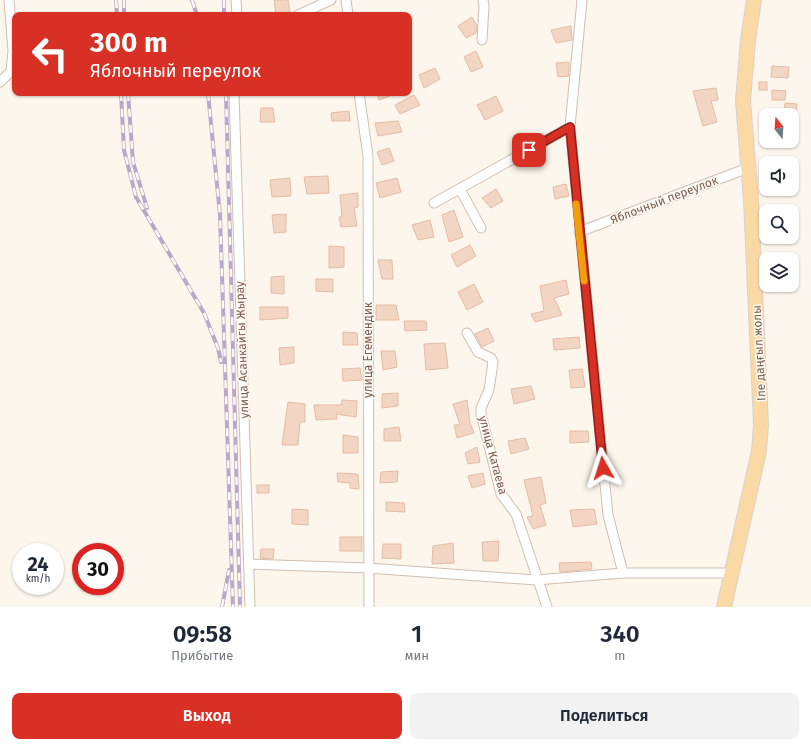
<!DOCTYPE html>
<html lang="ru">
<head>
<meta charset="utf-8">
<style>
  body { margin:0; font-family:"Fira Sans",sans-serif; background:#f2f2f3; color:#1f2937; height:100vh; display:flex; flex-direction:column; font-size:15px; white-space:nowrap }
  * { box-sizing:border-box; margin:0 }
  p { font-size:13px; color:#747a83 }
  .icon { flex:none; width:22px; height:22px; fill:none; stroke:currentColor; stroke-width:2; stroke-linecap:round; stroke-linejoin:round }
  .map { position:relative; height:607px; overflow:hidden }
  .sheet { display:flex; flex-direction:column; background:#fff; flex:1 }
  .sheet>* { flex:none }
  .banner { position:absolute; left:12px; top:12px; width:400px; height:84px; border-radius:8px; box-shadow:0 1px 3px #0004; background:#d93025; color:#fff; overflow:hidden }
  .needle { width:26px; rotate:343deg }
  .controls { position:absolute; left:759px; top:108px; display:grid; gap:8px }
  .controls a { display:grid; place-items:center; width:40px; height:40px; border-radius:8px; background:#fff; box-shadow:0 1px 3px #0004; font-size:20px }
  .speed { position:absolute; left:12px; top:543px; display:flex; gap:8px; font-size:20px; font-weight:700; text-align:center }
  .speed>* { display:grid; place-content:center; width:52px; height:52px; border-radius:50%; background:#fff; box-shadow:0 1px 3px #0004; line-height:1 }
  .speed small { font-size:10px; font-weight:400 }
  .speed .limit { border:6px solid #d22; background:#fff; color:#111 }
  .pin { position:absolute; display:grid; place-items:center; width:34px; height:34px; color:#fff; margin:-17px; border-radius:8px; box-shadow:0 2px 6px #0006 }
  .me { position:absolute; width:44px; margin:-22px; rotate:354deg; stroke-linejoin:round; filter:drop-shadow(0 0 3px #0008) }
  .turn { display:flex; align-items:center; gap:14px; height:84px; padding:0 12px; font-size:18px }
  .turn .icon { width:52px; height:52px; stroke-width:2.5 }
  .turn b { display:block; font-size:28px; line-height:34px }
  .eta { display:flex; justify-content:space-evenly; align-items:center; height:68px; text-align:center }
  .eta b { font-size:24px; font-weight:600; line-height:28px }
  .button { display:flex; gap:8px; margin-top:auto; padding:8px 12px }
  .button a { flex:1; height:46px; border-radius:8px; background:#d93025; color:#fff; font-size:16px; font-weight:600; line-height:46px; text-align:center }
  .button a+a { background:#f2f2f3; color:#1f2937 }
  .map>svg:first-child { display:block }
  .building { fill:#f3d5c3; stroke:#e6bba3 }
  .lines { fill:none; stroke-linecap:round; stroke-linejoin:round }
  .street-casing { stroke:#d1beb0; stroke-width:11 }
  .primary-casing { stroke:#dad1cd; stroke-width:16 }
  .street { stroke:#fff; stroke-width:9 }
  .primary { stroke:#fbd9a5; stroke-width:14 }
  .rail-casing { stroke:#b9a8c9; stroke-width:4 }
  .rail { stroke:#fffaf3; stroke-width:2.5; stroke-dasharray:8; stroke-linecap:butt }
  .route-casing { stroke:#8d1f18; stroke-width:10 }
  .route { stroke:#d93025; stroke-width:7 }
  .slow { stroke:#f59e0b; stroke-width:7 }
  .labels { text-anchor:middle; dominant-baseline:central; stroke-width:3; stroke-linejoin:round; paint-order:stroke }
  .street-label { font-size:12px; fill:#7a5c4d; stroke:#fffaf3 }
</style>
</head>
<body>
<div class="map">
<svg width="811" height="607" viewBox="0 0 811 607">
  <rect width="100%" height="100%" fill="#fdf6ec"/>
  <g class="building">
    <path d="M274,0H288L290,12L276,15Z"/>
    <path d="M472,17L477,26L476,33L466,38L458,26Z"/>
    <path d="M571,26L572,40L556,43L551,30Z"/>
    <path d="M476,51L483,67L471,72L464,57Z"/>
    <path d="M569,62V76L558,77L556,63Z"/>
    <path d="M772,66L789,67L788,78L771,77Z"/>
    <path d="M435,68L440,79L424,88L419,75Z"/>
    <rect x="759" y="82" width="8" height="8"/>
    <path d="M716,88L718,100L711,101L717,122L703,126L693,91Z"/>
    <path d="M772,90L786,91L785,100H772Z"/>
    <path d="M377,93H395V94L379,100Z"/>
    <path d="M414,95L420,105L400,114L395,105Z"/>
    <path d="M496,96L503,111L485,120L477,105Z"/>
    <path d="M785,103L797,104L796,115L784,114Z"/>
    <path d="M261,108H273L275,122H260Z"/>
    <path d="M349,111L350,121H332L331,113Z"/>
    <path d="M398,121L402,132L378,136L375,123Z"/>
    <path d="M389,148L394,161L382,165L377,152Z"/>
    <path d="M328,176L329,193L307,194L304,177Z"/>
    <path d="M290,178L291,196L272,197L270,180Z"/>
    <path d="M397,178L401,192L380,198L376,183Z"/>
    <path d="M566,184L569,196L555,199L553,187Z"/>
    <path d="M496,189L503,201L491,208L482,198Z"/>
    <path d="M358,193V207L354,208L357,226L341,227L339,217H342L340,195Z"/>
    <path d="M454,210L463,237L449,242L442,215Z"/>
    <path d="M286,214V232L274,233L272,215Z"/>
    <path d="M430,220L434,237L418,240L412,225Z"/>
    <path d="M470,245L476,256L457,267L451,255Z"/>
    <path d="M329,246L344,247V267L329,268Z"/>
    <path d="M378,260H392L393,279H382Z"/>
    <path d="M284,276V294L271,293V277Z"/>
    <path d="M316,279H333V292L316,291Z"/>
    <path d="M566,280L569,294L554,298L562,315L535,322L531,314L544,311L540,286Z"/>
    <path d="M474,284L483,302L467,310L458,292Z"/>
    <path d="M376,305H396L399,320H376Z"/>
    <path d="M260,307H288V318L260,320Z"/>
    <path d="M404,321H426L427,330L405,331Z"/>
    <path d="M488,328L494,341L482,347L475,334Z"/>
    <path d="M343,332L357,333L358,345H343Z"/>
    <path d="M579,337L580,348L554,350L553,339Z"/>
    <path d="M445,343L448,368L426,370L424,344Z"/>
    <path d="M294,347V363L280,365L279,348Z"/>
    <path d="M381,351H395L397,367L383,370Z"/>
    <path d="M360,368L362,380L343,381L342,369Z"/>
    <path d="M582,369L585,387L571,388L569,370Z"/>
    <path d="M531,386L535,399L514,404L511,389Z"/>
    <path d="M398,393V406L382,408V394Z"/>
    <path d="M342,400L357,401L356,417L336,414L337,419L316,420L314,405H341Z"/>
    <path d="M467,400L470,423L474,433L457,438L454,425H460L453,404Z"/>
    <path d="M288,402L305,404V422H300L298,445H282Z"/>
    <path d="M399,427L401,441H384V429Z"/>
    <path d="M570,431H588L589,442L570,443Z"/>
    <path d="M343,435L358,437V453H343Z"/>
    <path d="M525,438L529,449L511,454L508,441Z"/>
    <path d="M477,447L480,462L468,464L465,453Z"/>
    <path d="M398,471L397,482L380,483L381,472Z"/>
    <path d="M337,473L358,474L359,489L350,488V483L338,482Z"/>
    <path d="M483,473L485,484L472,488L468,476Z"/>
    <path d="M541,477L546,503L540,505L546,525L533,529L527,517L533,516L524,480Z"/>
    <rect x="257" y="485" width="12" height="8"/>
    <path d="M386,502L404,503L405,512L386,511Z"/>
    <path d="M292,509L308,510V525L292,524Z"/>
    <path d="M594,509L597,524L573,527L570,510Z"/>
    <rect x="340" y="537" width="22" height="14"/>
    <path d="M499,541L498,561H483L482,542Z"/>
    <path d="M453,543L454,563L432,564L433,546Z"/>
    <path d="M383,544H401V559L382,558Z"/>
    <path d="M261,549H274L273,559L260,558Z"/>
    <path d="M591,562L592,569L560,572L559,563Z"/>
  </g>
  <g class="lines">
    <defs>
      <g id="street">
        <path d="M236,0L237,15"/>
        <path d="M346,0L348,15"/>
        <path d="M582,0L570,127L608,515L623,573H732"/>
        <path d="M298,15L331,0"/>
        <path d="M482,40L484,6L483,0"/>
        <path d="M0,82L11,71L13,51L9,0"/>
        <path d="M234,93L250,607"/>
        <path d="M359,93L368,156L369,607"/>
        <path d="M460,189L481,228"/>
        <path d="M434,203L570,127"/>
        <path d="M579,232L748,168"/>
        <path d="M467,333L478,352L491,358L493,362L489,390L481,408V414L501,494L516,514L547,607"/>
        <path d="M249,564L368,568L536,580L623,573"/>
      </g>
      <path id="primary" d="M724,607L759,451L761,425L751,200L743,101L748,40L754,0"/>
    </defs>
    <use href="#street" class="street-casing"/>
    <use href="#primary" class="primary-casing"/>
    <use href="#street" class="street"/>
    <use href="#primary" class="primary"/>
    <defs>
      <g id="rail">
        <path d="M116,0L117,15"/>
        <path d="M124,0V15"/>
        <path d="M192,0L197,15"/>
        <path d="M224,0V15"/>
        <path d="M121,93L124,150L136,197L204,313L218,348L221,362"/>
        <path d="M128,93L133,162L147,208"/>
        <path d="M208,93L220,215L233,607"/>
        <path d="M226,93L240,607"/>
        <path d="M222,607L229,570"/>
      </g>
    </defs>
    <use href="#rail" class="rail-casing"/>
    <use href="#rail" class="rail"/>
  </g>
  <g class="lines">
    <defs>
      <path id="route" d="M529,150L570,127L603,468"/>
    </defs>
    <use href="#route" class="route-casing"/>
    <use href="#route" class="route"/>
    <path class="slow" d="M576,204L584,281"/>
  </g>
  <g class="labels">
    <g class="street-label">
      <text transform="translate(664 200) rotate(-21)">Яблочный переулок</text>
      <text transform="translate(242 350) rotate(-92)">улица Асанкайгы Жырау</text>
      <text transform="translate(368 350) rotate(-90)">улица Егемендик</text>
      <text transform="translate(759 353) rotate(-93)">Іле даңғыл жолы</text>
      <text transform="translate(493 455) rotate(75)">улица Катаева</text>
    </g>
  </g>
</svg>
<div class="controls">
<a><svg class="needle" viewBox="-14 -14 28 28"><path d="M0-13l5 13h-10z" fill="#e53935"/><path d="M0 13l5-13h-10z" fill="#747a83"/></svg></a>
<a><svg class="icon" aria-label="sound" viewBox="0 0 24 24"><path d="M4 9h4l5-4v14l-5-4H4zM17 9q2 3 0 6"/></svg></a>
<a><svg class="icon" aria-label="search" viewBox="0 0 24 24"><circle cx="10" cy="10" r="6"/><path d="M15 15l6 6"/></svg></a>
<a><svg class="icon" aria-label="layers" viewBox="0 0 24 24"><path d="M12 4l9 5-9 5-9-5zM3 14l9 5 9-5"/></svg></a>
</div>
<div class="speed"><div>24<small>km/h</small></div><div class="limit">30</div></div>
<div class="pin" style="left:529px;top:150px;background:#d93025"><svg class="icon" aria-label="arrive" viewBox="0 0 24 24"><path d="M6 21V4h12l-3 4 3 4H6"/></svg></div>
<svg class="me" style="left:603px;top:468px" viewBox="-20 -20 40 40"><path d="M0-17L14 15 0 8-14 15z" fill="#d93025" stroke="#fff" stroke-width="4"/></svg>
<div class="banner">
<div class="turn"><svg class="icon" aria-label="left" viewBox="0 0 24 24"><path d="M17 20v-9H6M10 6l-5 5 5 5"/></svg><div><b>300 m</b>Яблочный переулок</div></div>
</div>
</div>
<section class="sheet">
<div class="eta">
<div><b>09:58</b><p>Прибытие</p></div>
<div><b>1</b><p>мин</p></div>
<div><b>340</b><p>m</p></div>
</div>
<div class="button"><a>Выход</a><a>Поделиться</a></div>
</section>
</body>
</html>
